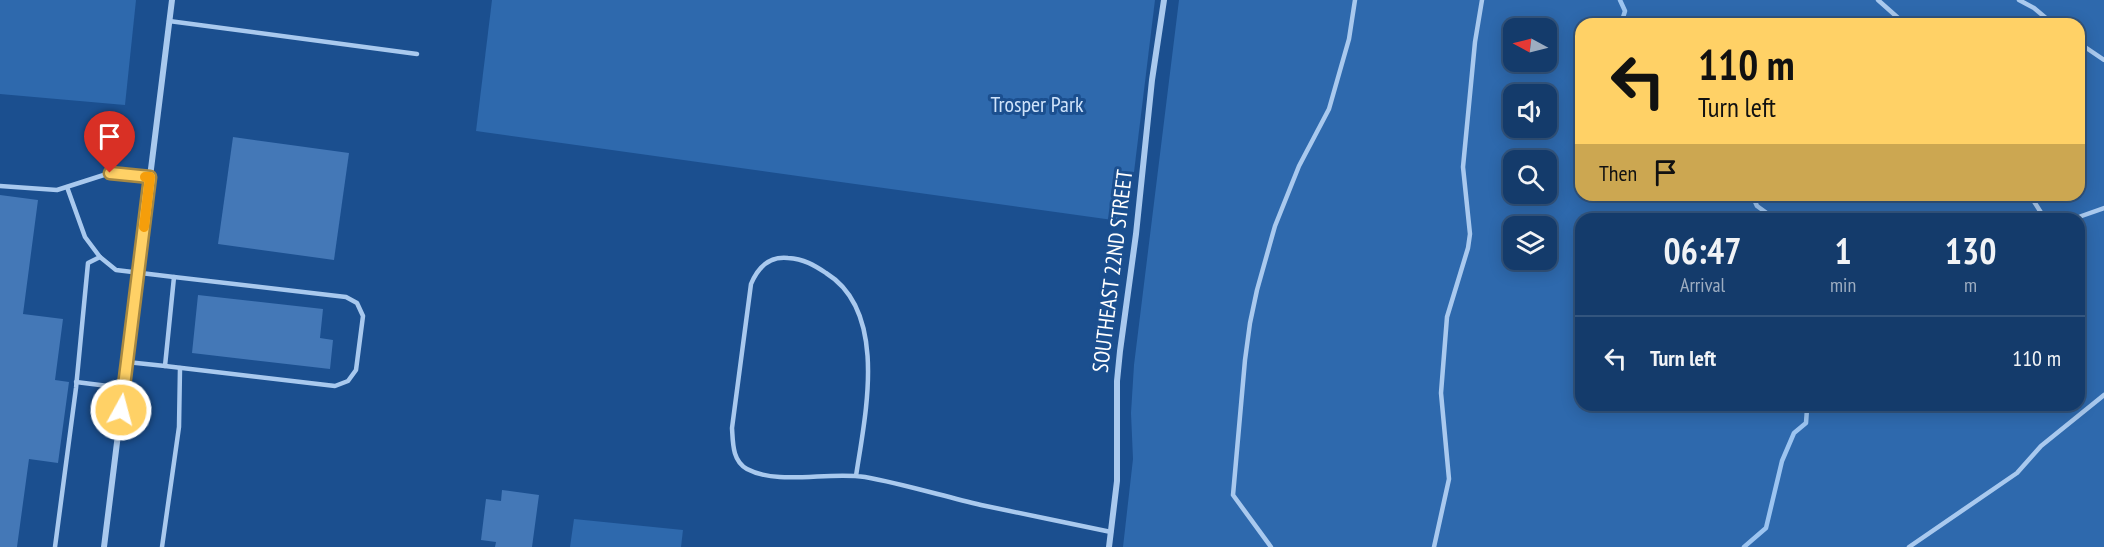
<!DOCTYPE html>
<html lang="en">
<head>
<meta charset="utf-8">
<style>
  body { margin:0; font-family:"PT Sans Narrow",sans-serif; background:#214673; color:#f1f3f6; height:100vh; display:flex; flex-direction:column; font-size:22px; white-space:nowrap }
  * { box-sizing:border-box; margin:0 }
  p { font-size:20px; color:#9dadc1 }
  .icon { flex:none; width:33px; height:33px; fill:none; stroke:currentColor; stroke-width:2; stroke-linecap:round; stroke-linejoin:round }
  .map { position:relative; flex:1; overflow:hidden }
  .drawer { position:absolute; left:1575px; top:213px; width:510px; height:198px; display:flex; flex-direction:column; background:#143b6b; border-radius:18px; box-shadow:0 3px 15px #0003,0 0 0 2px #33557e }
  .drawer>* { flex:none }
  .guide { position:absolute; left:1575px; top:18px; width:510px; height:183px; border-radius:18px; box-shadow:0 3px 15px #0003,0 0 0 2px #33557e; background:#ffd166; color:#111; overflow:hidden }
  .needle { width:39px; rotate:277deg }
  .fabs { position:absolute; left:1503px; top:18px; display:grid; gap:12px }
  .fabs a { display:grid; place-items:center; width:54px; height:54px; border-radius:12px; background:#143b6b; box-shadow:0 3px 15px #0003,0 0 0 2px #33557e; font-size:30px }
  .pin { position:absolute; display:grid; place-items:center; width:51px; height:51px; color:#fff; margin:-62px -26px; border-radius:50% 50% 50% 0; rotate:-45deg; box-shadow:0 0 6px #0007 }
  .pin .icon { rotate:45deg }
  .me { position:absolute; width:66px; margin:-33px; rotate:7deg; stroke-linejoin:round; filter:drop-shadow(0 0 4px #0008) }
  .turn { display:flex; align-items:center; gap:21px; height:126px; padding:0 24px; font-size:27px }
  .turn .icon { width:78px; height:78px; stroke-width:2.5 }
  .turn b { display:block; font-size:42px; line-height:51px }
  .then { display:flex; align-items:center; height:57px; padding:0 24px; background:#0003; gap:12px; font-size:22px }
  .eta { display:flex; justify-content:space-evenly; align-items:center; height:102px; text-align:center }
  .eta b { font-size:36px; font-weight:700; line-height:42px }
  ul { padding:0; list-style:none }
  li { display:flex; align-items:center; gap:18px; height:84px; padding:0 24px; border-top:2px solid #33557e }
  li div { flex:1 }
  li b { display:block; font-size:22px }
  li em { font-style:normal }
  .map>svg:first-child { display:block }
  .green { fill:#2e69ad; fill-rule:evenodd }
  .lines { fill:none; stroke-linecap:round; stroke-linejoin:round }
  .stream { stroke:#9cc4f0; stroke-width:4.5 }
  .building { fill:#4478b7 }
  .lane { stroke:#a9c9ee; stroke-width:4.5 }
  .street { stroke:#a9c9ee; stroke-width:6 }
  .route-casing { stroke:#a68842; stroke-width:15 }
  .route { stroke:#ffd166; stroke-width:10 }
  .slow { stroke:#f59e0b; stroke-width:10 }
  .labels { text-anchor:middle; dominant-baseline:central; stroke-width:6; stroke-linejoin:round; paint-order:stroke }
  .park-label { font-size:22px; fill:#cfe3fa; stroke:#1b4f8f }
  .street-label { font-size:22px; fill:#fff; stroke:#1b4f8f }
</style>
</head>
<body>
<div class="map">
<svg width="2104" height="547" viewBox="0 0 2104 547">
  <rect width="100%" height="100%" fill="#1b4f8f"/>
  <g class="green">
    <path d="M0,0H136L125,105L0,94Z"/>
    <path d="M492,0H1155L1129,213L1120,221L476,131Z"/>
    <path d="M1179,0H2104V547H1123L1133,459L1131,413L1134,365ZM1581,24H2079V195H1581ZM1514,28H1546V62H1514ZM1514,94H1546V128H1514ZM1514,160H1546V194H1514ZM1581,219H2079V405H1581ZM1514,226H1546V260H1514Z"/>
    <path d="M574,519L683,530L681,547H570Z"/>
  </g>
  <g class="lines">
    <g class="stream">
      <path d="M1620,0L1625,11L1621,24"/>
      <path d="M1752,195L1757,206L1775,219"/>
      <path d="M1744,547L1766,528L1782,461L1794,433L1806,423L1807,409L1812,405"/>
    </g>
  </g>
  <g class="building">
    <path d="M233,137L349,153L334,260L218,244Z"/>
    <path d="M0,195L38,200L23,314L63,319L55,380L69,382L58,463L29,459L17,547H0Z"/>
    <path d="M198,295L323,309L320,338L333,340L330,369L192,353Z"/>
    <path d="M502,490L539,495L532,547H495L496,542L481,540L486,499L501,501Z"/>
  </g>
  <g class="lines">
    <g class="lane">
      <path d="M1878,0L1905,24"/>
      <path d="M2019,0L2034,8L2053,24"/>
      <path d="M169,21L417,54"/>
      <path d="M2079,43L2104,60"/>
      <path d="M0,186L57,190L110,173L150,177"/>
      <path d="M67,187L85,237L100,257"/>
      <path d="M2030,195L2045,219"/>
      <path d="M2073,219L2104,208"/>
      <path d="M165,366L335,386L348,381L356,370L363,316L357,303L346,297L174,277"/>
      <path d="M76,382L124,388"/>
      <path d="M856,476C865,416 889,312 826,273C814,265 804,259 788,258C769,256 758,267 751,284L732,428C733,442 732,461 747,469C779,486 828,471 865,477C904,484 942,496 981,505C1024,514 1068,523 1111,532"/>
      <path d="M55,547L76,388L88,263L100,257L116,270L174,277L165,366L127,362"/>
      <path d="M162,547L179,427L180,368"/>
      <path d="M1271,547L1233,495L1245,360L1250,323L1257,290L1275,226L1299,166L1329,109L1349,39L1355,0"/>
      <path d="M1434,547L1449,479L1441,393L1447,317L1468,248L1470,234L1463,167L1475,42L1482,0"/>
      <path d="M1909,547L2017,473L2041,446L2104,395"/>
    </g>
    <g class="street">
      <path d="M104,547L172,0"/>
      <path d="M1109,547L1117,481V381L1120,351L1136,234L1152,80L1164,0"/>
    </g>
  </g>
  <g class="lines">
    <defs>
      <path id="route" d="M110,173L150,177L121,410"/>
    </defs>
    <use href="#route" class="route-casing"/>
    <use href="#route" class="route"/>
    <path class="slow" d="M144,227L150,177H145"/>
  </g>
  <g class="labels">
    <g class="park-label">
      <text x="1037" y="104">Trosper Park</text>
    </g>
    <g class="street-label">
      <text transform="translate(1112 271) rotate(-83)">SOUTHEAST 22ND STREET</text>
    </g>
  </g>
</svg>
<div class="fabs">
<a><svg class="needle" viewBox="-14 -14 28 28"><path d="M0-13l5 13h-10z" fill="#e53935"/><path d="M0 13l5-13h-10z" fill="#9dadc1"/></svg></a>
<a><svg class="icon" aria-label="sound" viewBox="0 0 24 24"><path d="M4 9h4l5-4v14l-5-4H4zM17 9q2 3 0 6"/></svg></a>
<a><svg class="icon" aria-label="search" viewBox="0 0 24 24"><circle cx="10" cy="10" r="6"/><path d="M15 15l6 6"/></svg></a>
<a><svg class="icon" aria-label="layers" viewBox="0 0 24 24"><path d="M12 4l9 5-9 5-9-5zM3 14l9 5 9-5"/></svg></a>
</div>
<div class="pin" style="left:110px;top:173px;background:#d93025"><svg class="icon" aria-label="arrive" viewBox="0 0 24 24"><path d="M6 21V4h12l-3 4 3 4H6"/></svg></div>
<svg class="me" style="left:121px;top:410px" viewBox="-20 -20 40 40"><circle r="17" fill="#ffd166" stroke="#fff" stroke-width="3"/><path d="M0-11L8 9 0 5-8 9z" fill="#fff"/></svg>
<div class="guide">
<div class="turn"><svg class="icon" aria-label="left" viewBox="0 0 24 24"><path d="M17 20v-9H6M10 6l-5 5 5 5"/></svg><div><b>110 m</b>Turn left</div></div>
<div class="then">Then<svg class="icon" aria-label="arrive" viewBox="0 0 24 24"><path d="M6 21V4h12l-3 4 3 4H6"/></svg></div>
</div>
<section class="drawer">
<div class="eta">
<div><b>06:47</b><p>Arrival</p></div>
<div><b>1</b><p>min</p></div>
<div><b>130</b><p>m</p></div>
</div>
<ul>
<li><svg class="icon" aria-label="left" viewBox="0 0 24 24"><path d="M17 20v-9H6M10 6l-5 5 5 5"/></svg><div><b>Turn left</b></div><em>110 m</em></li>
</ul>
</section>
</div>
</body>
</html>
